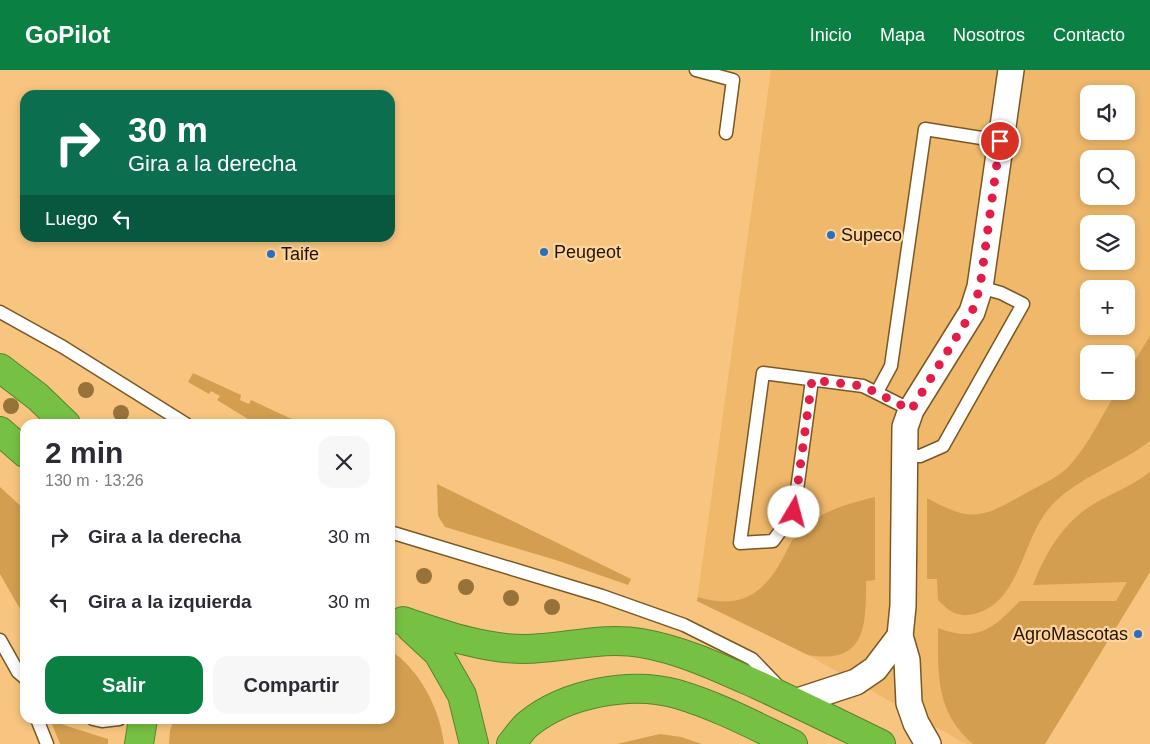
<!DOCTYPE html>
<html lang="es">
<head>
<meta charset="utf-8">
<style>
  body { margin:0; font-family:Arial,sans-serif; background:#f7f7f7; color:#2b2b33; height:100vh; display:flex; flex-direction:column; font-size:19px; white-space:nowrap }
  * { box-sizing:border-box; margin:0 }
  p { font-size:16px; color:#7c7c81 }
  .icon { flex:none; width:28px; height:28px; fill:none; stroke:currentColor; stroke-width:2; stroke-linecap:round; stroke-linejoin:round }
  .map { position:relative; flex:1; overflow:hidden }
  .drawer { position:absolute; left:20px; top:349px; width:375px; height:305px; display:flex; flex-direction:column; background:#fff; border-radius:15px; box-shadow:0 2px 8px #0003 }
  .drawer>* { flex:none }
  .hud { position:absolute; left:20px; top:20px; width:375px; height:152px; border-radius:15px; box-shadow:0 2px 8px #0003; background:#0b6e4f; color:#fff; overflow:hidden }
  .tools { position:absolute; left:1080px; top:15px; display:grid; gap:10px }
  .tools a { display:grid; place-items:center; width:55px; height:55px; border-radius:10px; background:#fff; box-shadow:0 2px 8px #0003; font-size:25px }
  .pin { position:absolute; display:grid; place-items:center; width:42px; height:42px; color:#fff; margin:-21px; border:2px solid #fff; border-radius:50%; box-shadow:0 1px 5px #0007 }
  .me { position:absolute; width:55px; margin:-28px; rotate:8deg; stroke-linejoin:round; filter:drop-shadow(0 0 4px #0008) }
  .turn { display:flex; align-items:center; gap:18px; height:105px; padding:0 25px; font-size:22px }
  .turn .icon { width:65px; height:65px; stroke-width:2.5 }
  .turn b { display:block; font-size:35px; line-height:42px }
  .then { display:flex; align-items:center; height:48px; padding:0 25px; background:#0003; gap:10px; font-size:19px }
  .round { display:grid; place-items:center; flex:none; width:52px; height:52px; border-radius:15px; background:#f7f7f7 }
  .headline { display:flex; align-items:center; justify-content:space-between; height:85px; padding:0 25px }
  h1 { font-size:30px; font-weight:800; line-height:38px }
  .button { display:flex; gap:10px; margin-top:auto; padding:10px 25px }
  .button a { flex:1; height:58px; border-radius:15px; background:#0b8043; color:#fff; font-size:20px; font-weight:800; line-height:58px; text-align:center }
  .button a+a { background:#f7f7f7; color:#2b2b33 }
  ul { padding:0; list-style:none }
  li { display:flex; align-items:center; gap:15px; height:65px; padding:0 25px }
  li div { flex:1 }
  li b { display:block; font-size:19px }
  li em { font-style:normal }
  header { display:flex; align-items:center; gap:30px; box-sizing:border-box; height:70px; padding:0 25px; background:#0b8043; color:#fff }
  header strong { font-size:24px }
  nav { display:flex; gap:28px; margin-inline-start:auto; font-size:18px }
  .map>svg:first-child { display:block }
  .built { fill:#efb86b; fill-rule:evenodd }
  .green { fill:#d39e50 }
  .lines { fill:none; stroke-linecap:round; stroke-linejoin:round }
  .lane-casing { stroke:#7a5822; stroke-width:15 }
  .street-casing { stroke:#7a5822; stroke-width:28 }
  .highway-casing { stroke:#59842c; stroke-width:30 }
  .lane { stroke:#fff; stroke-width:12 }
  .street { stroke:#fff; stroke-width:25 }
  .highway { stroke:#76c043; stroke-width:28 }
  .tree { fill:#977239 }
  .route { stroke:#e11d48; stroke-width:9; stroke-dasharray:0 16.2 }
  .poi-dot { fill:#296ebf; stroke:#fdd49e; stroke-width:2 }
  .labels { text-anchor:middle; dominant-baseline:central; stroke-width:4.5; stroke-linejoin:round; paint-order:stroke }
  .poi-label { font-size:18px; fill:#231501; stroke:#fdd49e; text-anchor:start }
</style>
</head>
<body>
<header>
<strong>GoPilot</strong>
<nav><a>Inicio</a><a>Mapa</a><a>Nosotros</a><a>Contacto</a></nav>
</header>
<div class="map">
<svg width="1150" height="674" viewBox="0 0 1150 674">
  <rect width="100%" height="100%" fill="#f7c57f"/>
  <path class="built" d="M771,0H1150V502L1045,674H966L808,585L697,531ZM1089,24H1126V61H1089ZM1089,89H1126V126H1089ZM1089,154H1126V191H1089ZM1089,219H1126V256H1089ZM1089,284H1126V321H1089Z"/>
  <g class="green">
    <path d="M1150,266V371C1119,395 1078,407 1051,436C1022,467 1021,533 974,544C957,548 949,541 938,530L937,509H927V428C975,455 984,446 1028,422C1043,414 1059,407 1070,395C1089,374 1102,345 1117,321H1126V305Z"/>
    <path d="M193,303L241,325L240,330L249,334L251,330L296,351L295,354H266L259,350L256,354L217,330L220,326L211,321L209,324L188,312Z"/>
    <path d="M1150,402V502L1045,674H973C935,642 938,603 938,558C977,573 993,559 1020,531H1116L1127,512L1033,515C1045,485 1059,459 1086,439C1106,425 1130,418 1150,402Z"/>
    <path d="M437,414L631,509L628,515L559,491L445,457L438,446Z"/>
    <path d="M0,417L25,440L24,546L0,504Z"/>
    <path d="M875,427V510L866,511C866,554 867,595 808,585L697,531L698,527C734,538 759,529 779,495C785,486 789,473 796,465C817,442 846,434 875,427Z"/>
    <path d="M390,580C420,600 440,639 444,674H169L170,661L174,649H390Z"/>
    <path d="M50,649L67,656L108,669V674H60Z"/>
    <path d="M660,664L681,667L702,674H617Z"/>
  </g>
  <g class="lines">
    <defs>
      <g id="lane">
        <path d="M696,0L733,10L726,63"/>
        <path d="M0,242L63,277L186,354"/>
        <path d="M812,310L794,442L773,471L740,473L763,303L863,316L911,340"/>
        <path d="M877,322L891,296L925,59L1000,71"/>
        <path d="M904,386H920L943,376L1023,234L1001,223L980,217"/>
        <path d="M390,462L602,526L684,555L752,589L777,615"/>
        <path d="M0,570L18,602L25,608"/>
        <path d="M37,649L47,674"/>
        <path d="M93,649L102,651L119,649"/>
      </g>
      <g id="street">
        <path d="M795,632L856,612L875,599L900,566"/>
        <path d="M928,674L916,653L909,633L907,590L900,566L903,536L905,357L911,340L972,242L980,217L1011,0"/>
      </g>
      <g id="highway">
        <path d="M0,298L38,327L66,354"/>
        <path d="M0,361L25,383"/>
        <path d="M403,551C442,564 483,579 524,579C563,579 602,566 641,573C682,580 720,598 758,615C799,634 840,654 881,674"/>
        <path d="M411,558L438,583L462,625L474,674"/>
        <path d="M139,674L143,649"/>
        <path d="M511,674C516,668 522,659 528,654C566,623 631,611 677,624C718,636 755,656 793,674"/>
      </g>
    </defs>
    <use href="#lane" class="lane-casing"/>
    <use href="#street" class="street-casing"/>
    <use href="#highway" class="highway-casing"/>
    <use href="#lane" class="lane"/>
    <use href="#street" class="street"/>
    <use href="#highway" class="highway"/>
  </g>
  <g class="tree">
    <circle cx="86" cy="320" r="8"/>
    <circle cx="11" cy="336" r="8"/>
    <circle cx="121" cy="343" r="8"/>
    <circle cx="424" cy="506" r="8"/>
    <circle cx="466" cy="517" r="8"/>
    <circle cx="511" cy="528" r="8"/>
    <circle cx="552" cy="537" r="8"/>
  </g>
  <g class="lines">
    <path class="route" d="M794,442L812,310L863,316L911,340L972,242L980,217L1000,71"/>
  </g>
  <g class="poi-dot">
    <circle cx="831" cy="165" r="5"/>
    <circle cx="544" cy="182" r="5"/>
    <circle cx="271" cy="184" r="5"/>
    <circle cx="1138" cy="564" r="5"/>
  </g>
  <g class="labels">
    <g class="poi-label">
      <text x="841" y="165">Supeco</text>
      <text x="554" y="182">Peugeot</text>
      <text x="281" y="184">Taife</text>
      <text x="1128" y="564" text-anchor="end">AgroMascotas</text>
    </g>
  </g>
</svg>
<div class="tools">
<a><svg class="icon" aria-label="sound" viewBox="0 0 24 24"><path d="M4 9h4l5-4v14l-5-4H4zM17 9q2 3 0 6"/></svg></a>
<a><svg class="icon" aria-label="search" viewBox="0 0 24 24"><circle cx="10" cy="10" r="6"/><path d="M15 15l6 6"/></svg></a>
<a><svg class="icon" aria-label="layers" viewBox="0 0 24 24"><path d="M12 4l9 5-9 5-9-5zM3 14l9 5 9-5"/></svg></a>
<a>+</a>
<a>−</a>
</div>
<div class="pin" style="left:1000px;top:71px;background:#d93025"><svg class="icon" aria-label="arrive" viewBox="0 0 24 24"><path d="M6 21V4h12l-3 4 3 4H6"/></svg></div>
<svg class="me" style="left:794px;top:442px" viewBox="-20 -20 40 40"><circle r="19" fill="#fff"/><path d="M0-13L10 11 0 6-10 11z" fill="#e11d48"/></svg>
<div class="hud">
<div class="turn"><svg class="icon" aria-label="right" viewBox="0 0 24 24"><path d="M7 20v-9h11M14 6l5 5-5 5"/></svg><div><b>30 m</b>Gira a la derecha</div></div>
<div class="then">Luego<svg class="icon" aria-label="left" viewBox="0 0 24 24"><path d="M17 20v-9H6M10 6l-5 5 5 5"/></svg></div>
</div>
<section class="drawer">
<div class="headline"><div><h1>2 min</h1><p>130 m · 13:26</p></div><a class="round"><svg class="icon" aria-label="close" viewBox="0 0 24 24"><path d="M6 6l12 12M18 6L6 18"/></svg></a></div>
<ul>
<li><svg class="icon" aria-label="right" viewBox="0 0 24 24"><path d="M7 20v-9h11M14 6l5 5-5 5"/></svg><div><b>Gira a la derecha</b></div><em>30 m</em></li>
<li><svg class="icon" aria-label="left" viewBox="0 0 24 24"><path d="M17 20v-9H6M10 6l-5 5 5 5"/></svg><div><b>Gira a la izquierda</b></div><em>30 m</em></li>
</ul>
<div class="button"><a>Salir</a><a>Compartir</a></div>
</section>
</div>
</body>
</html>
